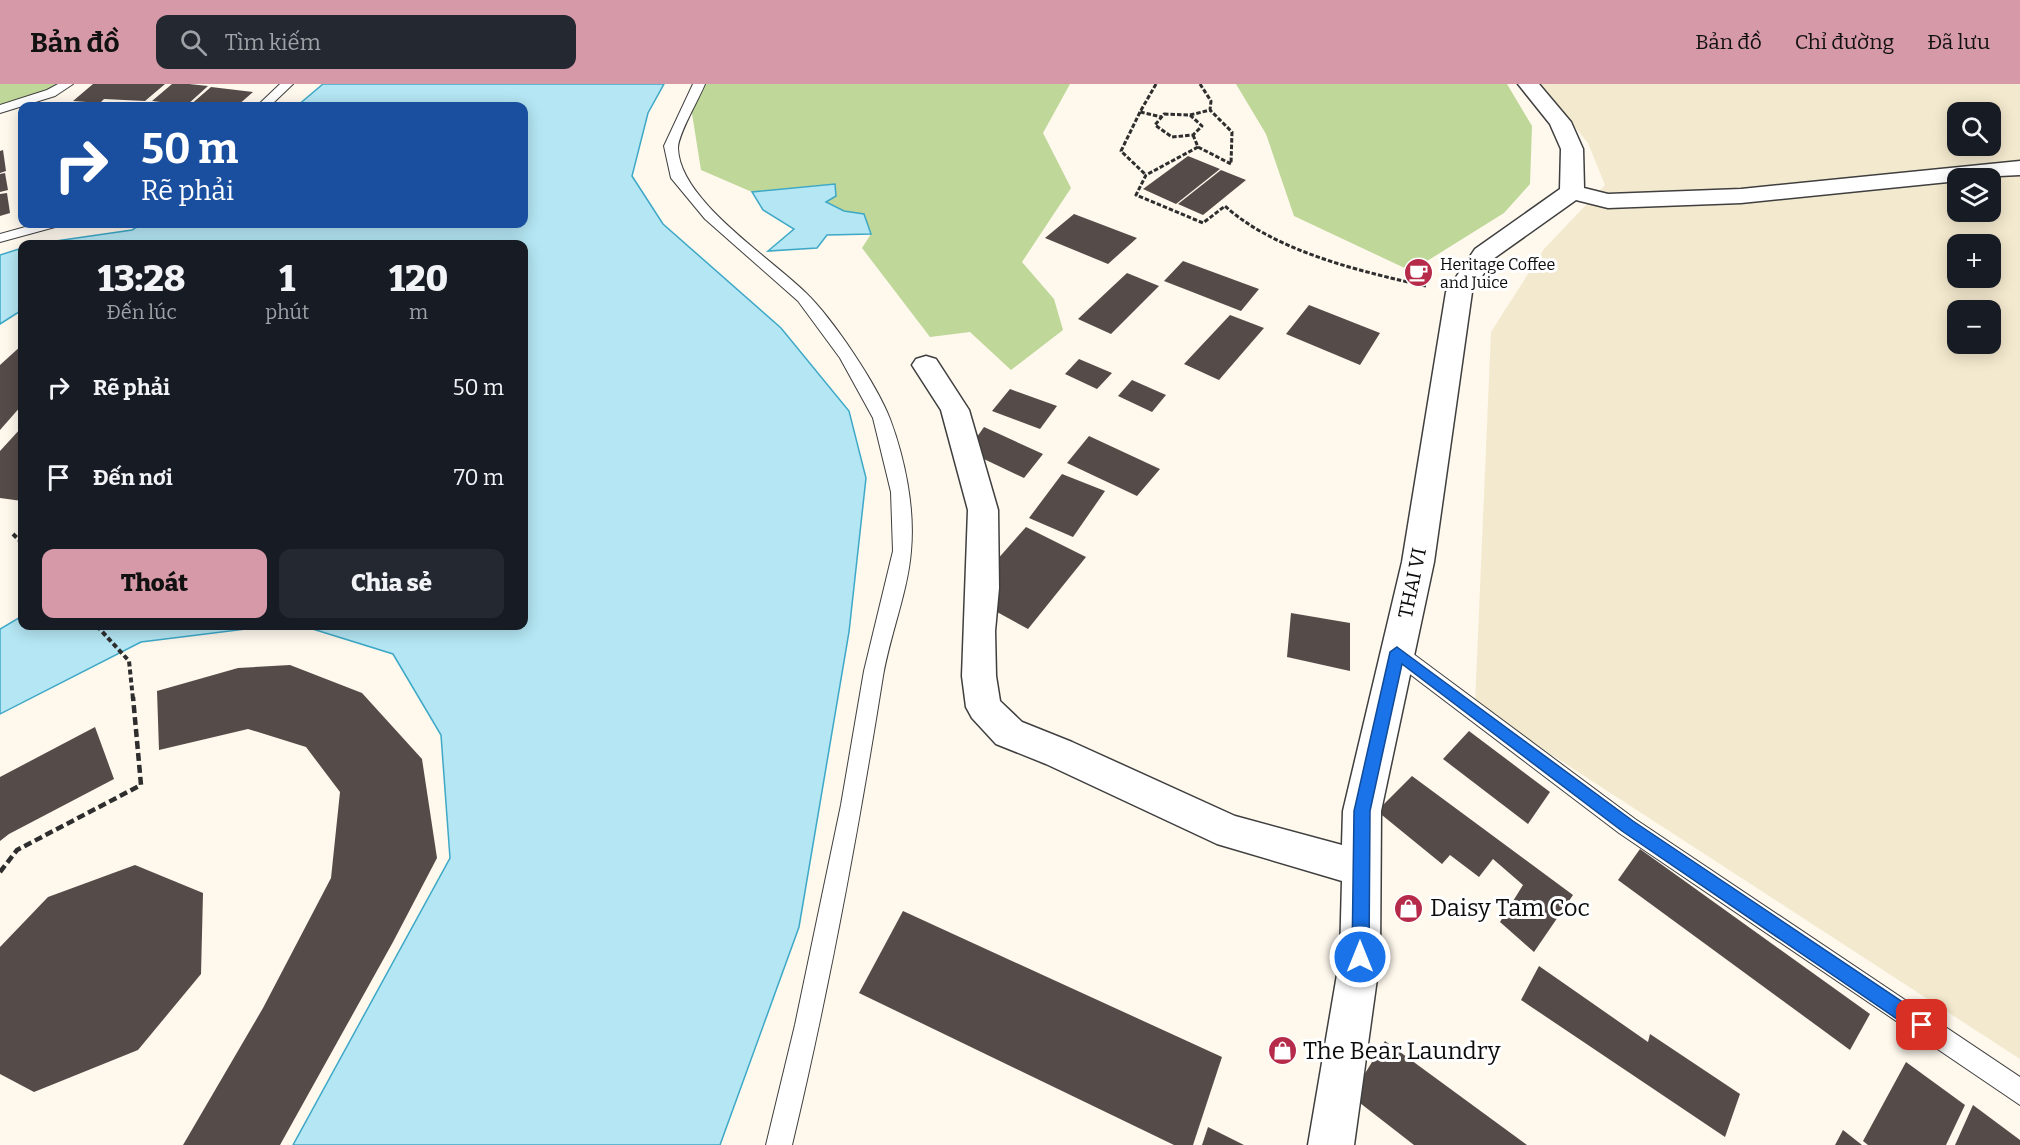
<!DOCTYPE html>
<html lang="vi">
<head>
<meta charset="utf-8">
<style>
  body { margin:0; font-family:Bitter,serif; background:#242831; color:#f1f3f6; height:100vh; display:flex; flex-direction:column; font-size:22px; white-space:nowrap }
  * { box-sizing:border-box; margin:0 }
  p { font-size:20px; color:#9ea1a6 }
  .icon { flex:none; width:33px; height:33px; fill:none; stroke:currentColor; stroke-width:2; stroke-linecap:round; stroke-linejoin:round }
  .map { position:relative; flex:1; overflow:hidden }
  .side { position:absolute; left:18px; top:156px; width:510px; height:390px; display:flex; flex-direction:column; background:#171b24; border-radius:12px; box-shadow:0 3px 15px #0003 }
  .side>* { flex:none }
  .top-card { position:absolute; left:18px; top:18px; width:510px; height:126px; border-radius:12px; box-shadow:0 3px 15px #0003; background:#1a4fa0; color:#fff; overflow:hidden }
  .tools { position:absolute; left:1947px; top:18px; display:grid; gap:12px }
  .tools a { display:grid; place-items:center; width:54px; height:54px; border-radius:12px; background:#171b24; box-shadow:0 3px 15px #0003; font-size:30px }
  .pin { position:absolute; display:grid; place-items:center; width:51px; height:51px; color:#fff; margin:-26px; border-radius:12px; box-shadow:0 3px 9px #0006 }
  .me { position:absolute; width:66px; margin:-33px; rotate:0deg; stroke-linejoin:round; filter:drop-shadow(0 0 4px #0008) }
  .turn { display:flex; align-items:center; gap:21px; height:126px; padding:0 24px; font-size:27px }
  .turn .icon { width:78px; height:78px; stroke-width:2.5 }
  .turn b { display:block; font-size:42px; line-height:51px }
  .eta { display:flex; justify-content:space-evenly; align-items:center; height:102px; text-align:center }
  .eta b { font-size:36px; font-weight:800; line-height:42px }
  .action { display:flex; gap:12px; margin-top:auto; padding:12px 24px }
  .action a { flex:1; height:69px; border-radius:12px; background:#d699a8; color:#111; font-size:24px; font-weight:800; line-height:69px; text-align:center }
  .action a+a { background:#242831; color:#f1f3f6 }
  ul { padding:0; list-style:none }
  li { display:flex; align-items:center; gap:18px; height:90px; padding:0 24px }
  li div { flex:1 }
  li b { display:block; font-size:22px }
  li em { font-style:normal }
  header { display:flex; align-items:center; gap:36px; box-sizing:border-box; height:84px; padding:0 30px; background:#d699a8; color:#111 }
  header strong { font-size:28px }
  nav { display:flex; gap:33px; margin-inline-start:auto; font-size:21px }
  .search { width:420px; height:54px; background:#242831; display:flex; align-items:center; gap:15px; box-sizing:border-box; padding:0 21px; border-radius:12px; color:#9ea1a6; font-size:22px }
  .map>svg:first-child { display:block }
  .farmland { fill:#f3e9ce; fill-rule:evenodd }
  .forest { fill:#bfd798 }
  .water { fill:#b4e6f3; stroke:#3ea8c7; stroke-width:1.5 }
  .building { fill:#554c49 }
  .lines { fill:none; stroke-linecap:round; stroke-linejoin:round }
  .service-casing { stroke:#3f3f3f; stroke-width:2 }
  .minor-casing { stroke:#3f3f3f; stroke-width:3 }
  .path-far2 { stroke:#2e2e2e; stroke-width:3; stroke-dasharray:4.5 2; stroke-linecap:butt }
  .path-far1 { stroke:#2e2e2e; stroke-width:4; stroke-dasharray:5 3; stroke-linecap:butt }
  .path { stroke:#2e2e2e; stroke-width:4.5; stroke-dasharray:8 4; stroke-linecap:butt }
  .service { fill:#fff; fill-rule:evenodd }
  .minor { fill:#fff; fill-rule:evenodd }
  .route { fill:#1a73e8; stroke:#114b97; stroke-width:1.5 }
  .labels { text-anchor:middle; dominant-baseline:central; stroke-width:6; stroke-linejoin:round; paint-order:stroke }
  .far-poi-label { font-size:16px; fill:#0c0c0c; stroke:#fff; text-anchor:start }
  .street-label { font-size:20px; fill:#0c0c0c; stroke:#fff }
  .near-poi-label { font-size:24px; fill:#0c0c0c; stroke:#fff; text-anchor:start }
</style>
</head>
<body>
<header>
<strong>Bản đồ</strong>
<div class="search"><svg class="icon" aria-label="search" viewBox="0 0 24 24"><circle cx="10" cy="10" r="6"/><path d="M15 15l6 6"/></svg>Tìm kiếm</div>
<nav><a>Bản đồ</a><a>Chỉ đường</a><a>Đã lưu</a></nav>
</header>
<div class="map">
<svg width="2020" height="1061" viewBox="0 0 2020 1061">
  <rect width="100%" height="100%" fill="#fef8ed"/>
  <path class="farmland" d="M1539,0H2020V975L1475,621L1491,248L1544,165L1605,101L1588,59ZM1958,28H1990V62H1958ZM1958,94H1990V128H1958ZM1958,160H1990V194H1958ZM1958,226H1990V260H1958Z"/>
  <g class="forest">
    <path d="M0,0H67L0,25Z"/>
    <path d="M699,0H1070L1043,49L1071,104L1022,178L1054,215L1063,246L1011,286L970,248L930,253L862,164L871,150L864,131L844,127L826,118L835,100L752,108L701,86L690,17Z"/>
    <path d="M1236,0H1507L1532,42L1530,100L1504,129L1411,187L1294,132L1266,50Z"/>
  </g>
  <g class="water">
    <path d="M323,0H664L648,29L632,92L663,140L781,244L849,327L866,394L849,548L799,843L720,1061H293L450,774L441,651L393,570L303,542H524V160H35L132,146L142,140H524V22H297Z"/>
    <path d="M835,100L836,112L826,118L844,127L864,130L871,150L827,151L817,164L768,167L794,145L763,126L752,108Z"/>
    <path d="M22,164V226L0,240V171Z"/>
    <path d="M22,532V542H271L141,558L0,630V545Z"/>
  </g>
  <g class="building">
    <path d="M93,0H165L145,17L104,15L100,19L73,17Z"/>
    <path d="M172,0H189L208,2L187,21L152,17Z"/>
    <path d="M211,3L253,8L237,22H189Z"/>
    <path d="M3,66L6,87L0,89V67Z"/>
    <path d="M1188,72L1220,85L1176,120L1143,105Z"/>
    <path d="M1221,86L1246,96L1203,131L1178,120Z"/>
    <path d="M5,89L8,106L0,108V90Z"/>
    <path d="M7,109L10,129L0,132V110Z"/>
    <path d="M1074,130L1137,154L1108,180L1045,154Z"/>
    <path d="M1183,177L1259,205L1241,227L1164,197Z"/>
    <path d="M1127,189L1159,202L1111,250L1078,235Z"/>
    <path d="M1309,221L1380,249L1360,281L1286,250Z"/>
    <path d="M1230,231L1264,244L1219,296L1184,280Z"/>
    <path d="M22,261V321L0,346V281Z"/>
    <path d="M1079,275L1112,289L1097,305L1065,290Z"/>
    <path d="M1132,296L1166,311L1152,328L1118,312Z"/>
    <path d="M1010,305L1057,322L1040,345L992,327Z"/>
    <path d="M22,343V417L0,414V367Z"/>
    <path d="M984,343L1043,370L1024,394L967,367Z"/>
    <path d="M1089,352L1160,385L1137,412L1067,379Z"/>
    <path d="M1062,390L1105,407L1073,453L1029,434Z"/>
    <path d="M1026,443L1086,473L1028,545L966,511Z"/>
    <path d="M1291,529L1350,539V587L1287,573Z"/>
    <path d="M290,581L362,609L422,675L437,774L393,858L280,1061H183L263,924L331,794L340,708L306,663L248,645L159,666L157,607L238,584Z"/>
    <path d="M95,643L114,695L9,750L0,757V693Z"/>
    <path d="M1469,647L1550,708L1528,740L1443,675Z"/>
    <path d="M1412,692L1573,811L1534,868L1500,838L1523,801L1493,775L1479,793L1450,771L1442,780L1377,727Z"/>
    <path d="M1640,765L1870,930L1850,966L1618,796Z"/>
    <path d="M135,781L203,809L201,890L138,966L34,1008L0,990V863L48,813Z"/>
    <path d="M903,827L1222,973L1193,1061H1174L859,909Z"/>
    <path d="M1539,882L1648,958L1650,950L1740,1010L1725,1053L1521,916Z"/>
    <path d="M1385,957L1527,1061H1414L1351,1012Z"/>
    <path d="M1906,978L1965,1021L1946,1061H1868L1863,1057Z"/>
    <path d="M1973,1021L2020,1056V1061H1955Z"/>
    <path d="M1208,1043L1244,1061H1202Z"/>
    <path d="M1843,1046L1862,1061H1835Z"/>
  </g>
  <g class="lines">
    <defs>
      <g id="service">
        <path d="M58,0H73L55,12L0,29V21L47,6Z"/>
        <path d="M280,0H293L270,22H257Z"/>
        <path d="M693,0H705C699,15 678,50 678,64C679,116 771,174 806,209C833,235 877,301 890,335C905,375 915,424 911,467C908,507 890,551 883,592C858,749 829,906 792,1061H766L795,941L841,721L864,587L893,467L891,408L873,334L840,274L798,217L705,135L671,94L664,62Z"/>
        <path d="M36,140H57L55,143L0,158V150Z"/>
        <path d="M1397,561L1404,563L1635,735L2020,993V1021L1619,749L1390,575L1387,569L1390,563Z"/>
      </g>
      <path id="minor" d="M1518,0H1539L1571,38L1583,65L1584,104L1608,110L1741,105L2020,77V91L1958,94V97L1741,119L1608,124L1576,116L1493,175L1472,208L1434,478L1381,727L1380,873L1354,1061H1308L1340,873L1342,797L1217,760L1046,680L996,660L972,634L966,623L962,592L968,426L941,326L912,281L916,275L926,272L936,275L969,326L998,426L999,504L995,547L996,592L1000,617L1022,638L1072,658L1235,732L1342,761L1343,727L1402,478L1446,208L1475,165L1560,105L1561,65L1550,40Z"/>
    </defs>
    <use href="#service" class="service-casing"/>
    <use href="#minor" class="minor-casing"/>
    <g class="path-far2">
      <path d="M1156,0L1140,28L1162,33"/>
      <path d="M1140,28L1121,67L1146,91"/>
      <path d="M1164,30L1190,31L1202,42L1193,51L1172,53L1155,41Z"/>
      <path d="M1190,31L1210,26L1211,17L1200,0"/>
      <path d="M1193,51L1198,63L1146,91L1136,111L1203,139L1225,122C1274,167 1362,188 1426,202"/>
      <path d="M1198,63L1231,80L1232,48L1210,26"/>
    </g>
    <g class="path-far1">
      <path d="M13,450L22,459"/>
      <path d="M97,542L129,577L133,615"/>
    </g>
    <path class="path" d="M0,788L17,766L141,701L133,613"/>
    <use href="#service" class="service"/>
    <use href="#minor" class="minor"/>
  </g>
  <path class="route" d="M1397,563L1633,737L1928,935L1931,941L1928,948L1922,950L1916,948L1622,747L1402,580L1370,727L1369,873L1366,879L1360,882L1355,879L1352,873L1354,727L1390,568Z"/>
  <defs>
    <symbol id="cafe-disc" viewBox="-11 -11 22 22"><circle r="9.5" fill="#b62b49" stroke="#fff"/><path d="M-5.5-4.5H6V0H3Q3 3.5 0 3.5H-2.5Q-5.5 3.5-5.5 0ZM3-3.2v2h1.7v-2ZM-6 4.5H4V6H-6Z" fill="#fff"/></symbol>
    <symbol id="shop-disc" viewBox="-11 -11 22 22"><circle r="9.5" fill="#b62b49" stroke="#fff"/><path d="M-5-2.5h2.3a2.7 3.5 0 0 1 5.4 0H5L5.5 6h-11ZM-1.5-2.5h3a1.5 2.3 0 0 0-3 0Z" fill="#fff"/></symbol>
  </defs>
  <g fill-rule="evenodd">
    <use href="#cafe-disc" x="1402" y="172" width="33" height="33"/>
    <use href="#shop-disc" x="1392" y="808" width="33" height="33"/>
    <use href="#shop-disc" x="1266" y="950" width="33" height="33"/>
  </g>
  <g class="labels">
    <g class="far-poi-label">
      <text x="1440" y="180">Heritage Coffee<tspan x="1440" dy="18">and Juice</tspan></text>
    </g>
    <g class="street-label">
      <text transform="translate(1412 499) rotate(-78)">THAI VI</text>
    </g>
    <g class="near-poi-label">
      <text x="1430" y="824">Daisy Tam Coc</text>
      <text x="1303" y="967">The Bear Laundry</text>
    </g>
  </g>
</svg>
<div class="tools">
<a><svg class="icon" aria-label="search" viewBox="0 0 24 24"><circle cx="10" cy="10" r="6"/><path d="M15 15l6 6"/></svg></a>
<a><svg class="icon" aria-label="layers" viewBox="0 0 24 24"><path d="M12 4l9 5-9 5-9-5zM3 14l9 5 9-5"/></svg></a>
<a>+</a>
<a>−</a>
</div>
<div class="pin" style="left:1922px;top:941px;background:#d93025"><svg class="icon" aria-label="arrive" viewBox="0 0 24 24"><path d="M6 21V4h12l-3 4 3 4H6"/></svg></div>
<svg class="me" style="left:1360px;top:873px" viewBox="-20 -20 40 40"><circle r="17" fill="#1a73e8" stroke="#fff" stroke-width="3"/><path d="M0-11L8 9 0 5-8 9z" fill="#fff"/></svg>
<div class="top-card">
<div class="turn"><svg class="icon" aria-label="right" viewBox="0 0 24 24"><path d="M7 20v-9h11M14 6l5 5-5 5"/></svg><div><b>50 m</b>Rẽ phải</div></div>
</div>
<section class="side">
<div class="eta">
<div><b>13:28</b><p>Đến lúc</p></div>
<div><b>1</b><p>phút</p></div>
<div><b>120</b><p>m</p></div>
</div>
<ul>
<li><svg class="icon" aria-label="right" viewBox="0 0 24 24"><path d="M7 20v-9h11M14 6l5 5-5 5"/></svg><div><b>Rẽ phải</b></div><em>50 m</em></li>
<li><svg class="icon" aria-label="arrive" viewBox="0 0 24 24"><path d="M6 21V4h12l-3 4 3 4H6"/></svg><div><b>Đến nơi</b></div><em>70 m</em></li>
</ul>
<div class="action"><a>Thoát</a><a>Chia sẻ</a></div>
</section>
</div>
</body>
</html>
